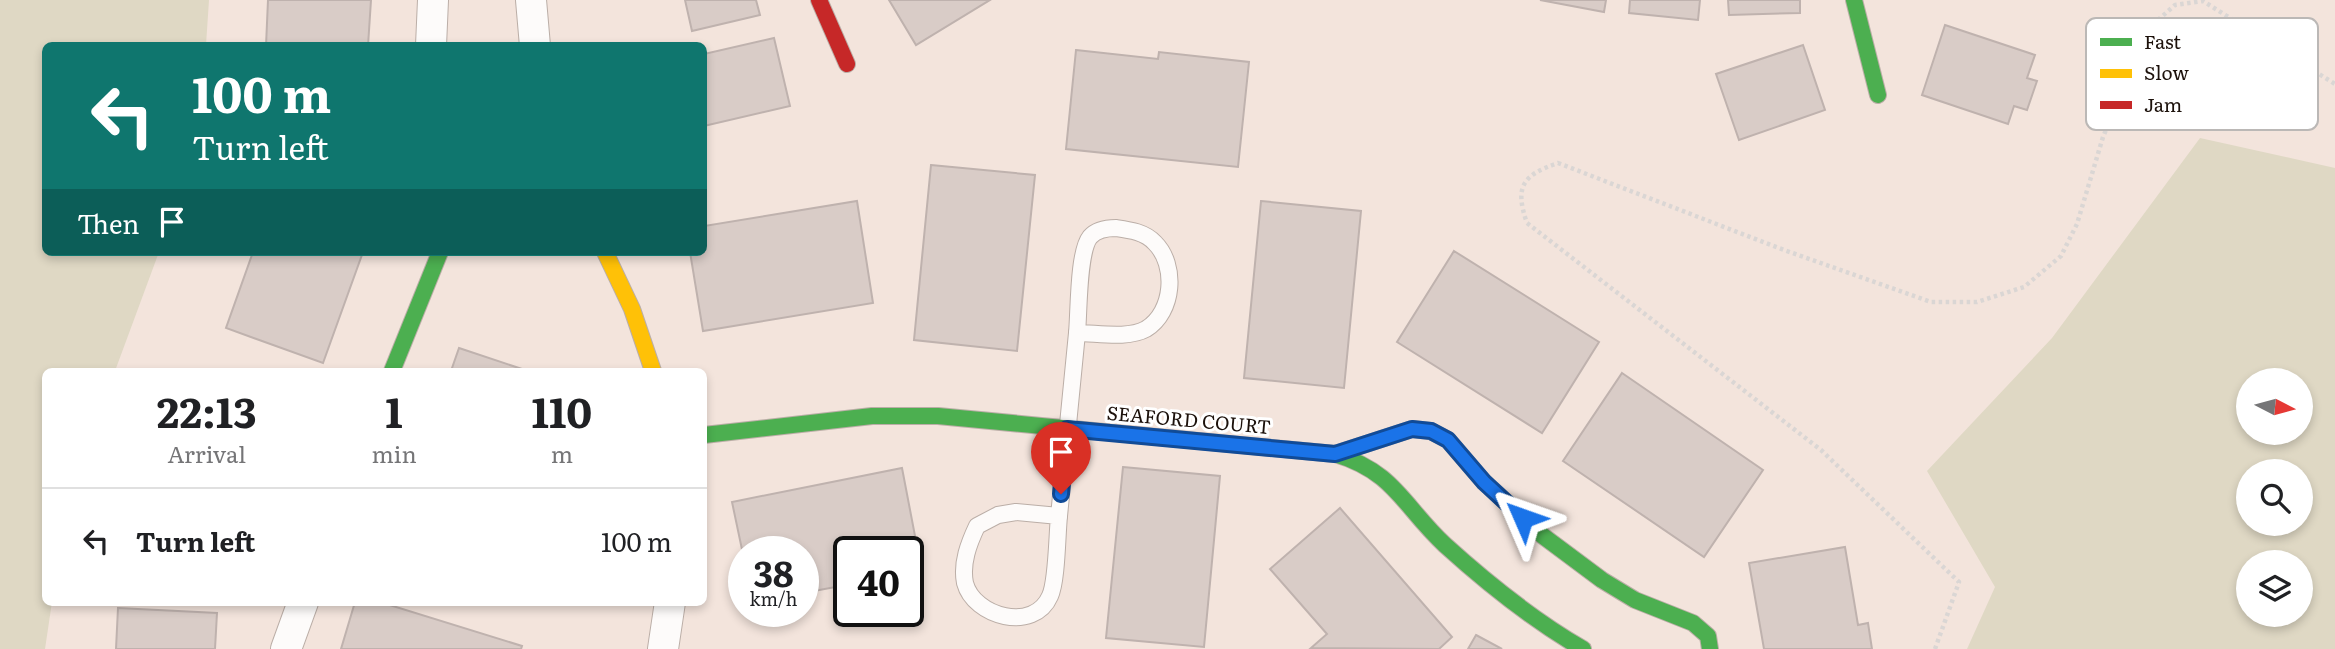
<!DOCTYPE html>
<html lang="en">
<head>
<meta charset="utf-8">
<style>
  body { margin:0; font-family:Literata,serif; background:#f2f2f2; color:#202124; height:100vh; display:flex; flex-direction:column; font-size:26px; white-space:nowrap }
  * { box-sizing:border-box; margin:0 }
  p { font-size:23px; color:#757577 }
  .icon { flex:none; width:38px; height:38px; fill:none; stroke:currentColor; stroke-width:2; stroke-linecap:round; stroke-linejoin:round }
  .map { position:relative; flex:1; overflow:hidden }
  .side { position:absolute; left:42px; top:368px; width:665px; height:238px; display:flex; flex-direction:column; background:#fff; border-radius:10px; box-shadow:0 4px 10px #0003 }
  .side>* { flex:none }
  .top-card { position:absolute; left:42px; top:42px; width:665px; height:214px; border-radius:10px; box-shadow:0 4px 10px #0003; background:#0f766e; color:#fff; overflow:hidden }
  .needle { width:46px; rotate:96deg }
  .fabs { position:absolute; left:2236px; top:368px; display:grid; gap:14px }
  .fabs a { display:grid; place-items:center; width:77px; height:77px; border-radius:50%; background:#fff; box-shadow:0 4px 10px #0003; font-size:35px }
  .speed { position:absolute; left:728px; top:536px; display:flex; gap:14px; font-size:35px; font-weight:700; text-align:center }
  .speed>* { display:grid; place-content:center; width:91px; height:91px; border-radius:50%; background:#fff; box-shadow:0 4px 10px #0003; line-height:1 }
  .speed small { font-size:18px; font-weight:400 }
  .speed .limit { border:4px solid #111; border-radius:10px; background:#fff; color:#111 }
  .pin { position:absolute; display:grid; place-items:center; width:60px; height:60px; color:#fff; margin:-72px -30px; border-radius:50% 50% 50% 0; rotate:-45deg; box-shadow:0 0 7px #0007 }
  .pin .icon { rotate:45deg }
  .me { position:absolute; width:77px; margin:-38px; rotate:313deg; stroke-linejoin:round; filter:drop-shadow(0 0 5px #0008) }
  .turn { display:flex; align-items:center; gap:24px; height:147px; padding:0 35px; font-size:32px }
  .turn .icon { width:91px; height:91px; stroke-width:2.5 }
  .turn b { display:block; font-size:49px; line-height:60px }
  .then { display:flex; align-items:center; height:66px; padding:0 35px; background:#0003; gap:14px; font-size:26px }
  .eta { display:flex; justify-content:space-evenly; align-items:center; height:119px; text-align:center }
  .eta b { font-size:42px; font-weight:700; line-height:49px }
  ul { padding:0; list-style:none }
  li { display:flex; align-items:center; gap:21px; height:105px; padding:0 35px; border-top:2px solid #e0e0e0 }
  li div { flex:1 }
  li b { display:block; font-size:26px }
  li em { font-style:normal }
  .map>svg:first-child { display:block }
  .green { fill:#dfd8c4; fill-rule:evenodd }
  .building { fill:#d9ccc7; stroke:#bfb2ae; stroke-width:2 }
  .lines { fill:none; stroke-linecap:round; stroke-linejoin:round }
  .lane-casing { stroke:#bbaea7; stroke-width:18 }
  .street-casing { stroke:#bbaea7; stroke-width:32 }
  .fast-casing { stroke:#bbaea7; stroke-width:18 }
  .slow-casing { stroke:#bbaea7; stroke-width:18 }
  .jam-casing { stroke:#bbaea7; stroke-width:18 }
  .path { stroke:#dad6d4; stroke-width:4.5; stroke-dasharray:3.5 3.5; stroke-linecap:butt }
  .lane { stroke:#fdfbfa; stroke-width:16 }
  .street { stroke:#fdfbfa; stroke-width:30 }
  .fast { stroke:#4caf50; stroke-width:16 }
  .slow { stroke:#ffc107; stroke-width:16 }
  .jam { stroke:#c62828; stroke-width:16 }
  .route-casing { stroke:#114b97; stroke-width:18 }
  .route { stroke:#1a73e8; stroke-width:12 }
  .labels { text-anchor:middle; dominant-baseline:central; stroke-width:6; stroke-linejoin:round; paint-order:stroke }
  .street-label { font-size:19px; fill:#1c110b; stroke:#fff }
  .key { fill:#fff; stroke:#bbb8b6; stroke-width:2 }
  .key-label { font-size:19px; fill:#1c110b }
</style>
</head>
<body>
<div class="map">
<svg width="2335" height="649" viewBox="0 0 2335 649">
  <rect width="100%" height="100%" fill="#f3e4dc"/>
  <g class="green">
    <path d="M0,0H209L206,45L46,46V252H159L115,371H46V602H52L45,649H0Z"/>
    <path d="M2200,138L2335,168V649H1967L1995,587L1927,471L2052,338ZM2249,380H2301V432H2249ZM2249,471H2301V523H2249ZM2249,562H2301V614H2249Z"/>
  </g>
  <g class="building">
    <path d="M268,0H371L368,46H266Z"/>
    <path d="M685,0H756L760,15L692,31Z"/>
    <path d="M889,0H990L916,45Z"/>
    <path d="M1540,0H1606L1604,12Z"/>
    <path d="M1630,0H1700L1698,20L1629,13Z"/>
    <path d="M1728,0H1800V13L1729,15Z"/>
    <path d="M1945,25L2035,55L2027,78L2037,81L2027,110L2014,106L2008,124L1922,95Z"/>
    <path d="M774,38L790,106L704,126V54Z"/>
    <path d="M1803,45L1825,110L1739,140L1716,74Z"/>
    <path d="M1076,50L1158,59L1159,52L1249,62L1238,167L1066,149Z"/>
    <path d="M931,165L1035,175L1017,351L914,340Z"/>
    <path d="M857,201L873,303L703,331L690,252H704V226Z"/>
    <path d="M1261,201L1361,211L1344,388L1244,378Z"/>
    <path d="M1454,251L1599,342L1542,433L1397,342Z"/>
    <path d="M253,252H363L323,363L226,328Z"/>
    <path d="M459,348L528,371H451Z"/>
    <path d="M1622,373L1763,470L1704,557L1563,461Z"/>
    <path d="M1123,467L1220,476L1204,647L1106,638Z"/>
    <path d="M902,468L920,562L908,564V551H849V576L839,578L841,586L803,593V551H744V559L732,502Z"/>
    <path d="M1340,508L1452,637L1439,649L1311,648L1327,634L1270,569Z"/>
    <path d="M1845,547L1858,625L1868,623L1872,649H1764L1749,563Z"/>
    <path d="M355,602H380L522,646L521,649H341Z"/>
    <path d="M118,608L217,613L215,649H116Z"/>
    <path d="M1476,635L1502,649H1468Z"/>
  </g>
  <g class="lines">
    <defs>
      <g id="lane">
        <path d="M1116,228C1130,230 1145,232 1155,243C1177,265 1174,312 1146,329C1128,339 1097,333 1077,333C1079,312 1078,252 1090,237C1097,229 1107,228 1116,228Z"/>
        <path d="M1016,512L1059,516C1057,535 1057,581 1050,596C1034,633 974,617 965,583C961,563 969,543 977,526L998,515Z"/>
        <path d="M1059,516L1077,333"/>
      </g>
      <g id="street">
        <path d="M531,0L535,46"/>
        <path d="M431,46L433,0"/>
        <path d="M286,649L303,602"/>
        <path d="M663,649L670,602"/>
      </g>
      <g id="fast">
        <path d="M1854,0L1878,95"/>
        <path d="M392,371L440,252"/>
        <path d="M704,435L872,416H938L1335,454"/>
        <path d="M1583,649C1533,620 1488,584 1445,545C1403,506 1395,472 1335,454L1412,429L1431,431L1448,440L1484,482L1543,536L1602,580L1635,600L1693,623L1708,636L1710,649"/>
      </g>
      <path id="slow" d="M605,252L632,309L653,371"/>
      <path id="jam" d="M819,0L847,64"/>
    </defs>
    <use href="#lane" class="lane-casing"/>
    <use href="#street" class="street-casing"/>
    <use href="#fast" class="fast-casing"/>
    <use href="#slow" class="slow-casing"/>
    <use href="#jam" class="jam-casing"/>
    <path class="path" d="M1935,649L1959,582L1821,450L1527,223C1514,186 1523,175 1558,163L1784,250L1931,302H1977L2024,287L2061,256L2077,224L2103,137L2136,57L2158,20L2175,5L2203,1L2335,84"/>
    <use href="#lane" class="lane"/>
    <use href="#street" class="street"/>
    <use href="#fast" class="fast"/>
    <use href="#slow" class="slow"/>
    <use href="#jam" class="jam"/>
  </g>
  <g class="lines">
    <defs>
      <path id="route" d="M1061,494L1067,429L1335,454L1412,429L1431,431L1448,440L1484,482L1523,518"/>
    </defs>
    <use href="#route" class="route-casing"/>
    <use href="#route" class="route"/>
  </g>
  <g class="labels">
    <g class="street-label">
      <text transform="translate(1189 419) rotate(5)">SEAFORD COURT</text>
    </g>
  </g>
  <rect x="2086" y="18" width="232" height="112" rx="10" class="key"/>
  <rect x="2100" y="38" width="32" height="8" fill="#4caf50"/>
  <rect x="2100" y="69" width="32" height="9" fill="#ffc107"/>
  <rect x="2100" y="101" width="32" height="8" fill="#c62828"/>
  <g class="key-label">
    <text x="2144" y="49">Fast</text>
    <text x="2144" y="80">Slow</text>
    <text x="2144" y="112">Jam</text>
  </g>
</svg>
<div class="fabs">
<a><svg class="needle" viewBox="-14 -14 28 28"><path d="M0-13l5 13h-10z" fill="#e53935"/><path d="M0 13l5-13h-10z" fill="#757577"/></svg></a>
<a><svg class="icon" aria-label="search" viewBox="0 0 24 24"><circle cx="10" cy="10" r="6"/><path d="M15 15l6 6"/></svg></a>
<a><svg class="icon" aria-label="layers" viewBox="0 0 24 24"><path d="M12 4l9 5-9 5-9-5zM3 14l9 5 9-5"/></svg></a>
</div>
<div class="speed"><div>38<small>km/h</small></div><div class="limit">40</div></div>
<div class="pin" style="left:1061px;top:494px;background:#d93025"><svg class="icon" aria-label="arrive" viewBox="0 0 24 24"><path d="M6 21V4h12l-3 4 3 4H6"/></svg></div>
<svg class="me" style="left:1523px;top:518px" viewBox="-20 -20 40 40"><path d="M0-17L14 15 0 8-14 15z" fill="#1a73e8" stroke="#fff" stroke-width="4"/></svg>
<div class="top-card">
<div class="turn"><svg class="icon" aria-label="left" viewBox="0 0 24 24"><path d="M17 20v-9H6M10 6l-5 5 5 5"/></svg><div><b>100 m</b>Turn left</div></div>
<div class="then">Then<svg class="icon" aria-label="arrive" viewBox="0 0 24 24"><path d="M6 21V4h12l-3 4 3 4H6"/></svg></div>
</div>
<section class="side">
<div class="eta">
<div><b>22:13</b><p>Arrival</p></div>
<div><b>1</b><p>min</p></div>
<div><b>110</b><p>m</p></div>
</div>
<ul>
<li><svg class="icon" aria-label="left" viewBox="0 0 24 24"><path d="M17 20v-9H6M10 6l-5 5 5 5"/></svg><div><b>Turn left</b></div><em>100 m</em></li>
</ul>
</section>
</div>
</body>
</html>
